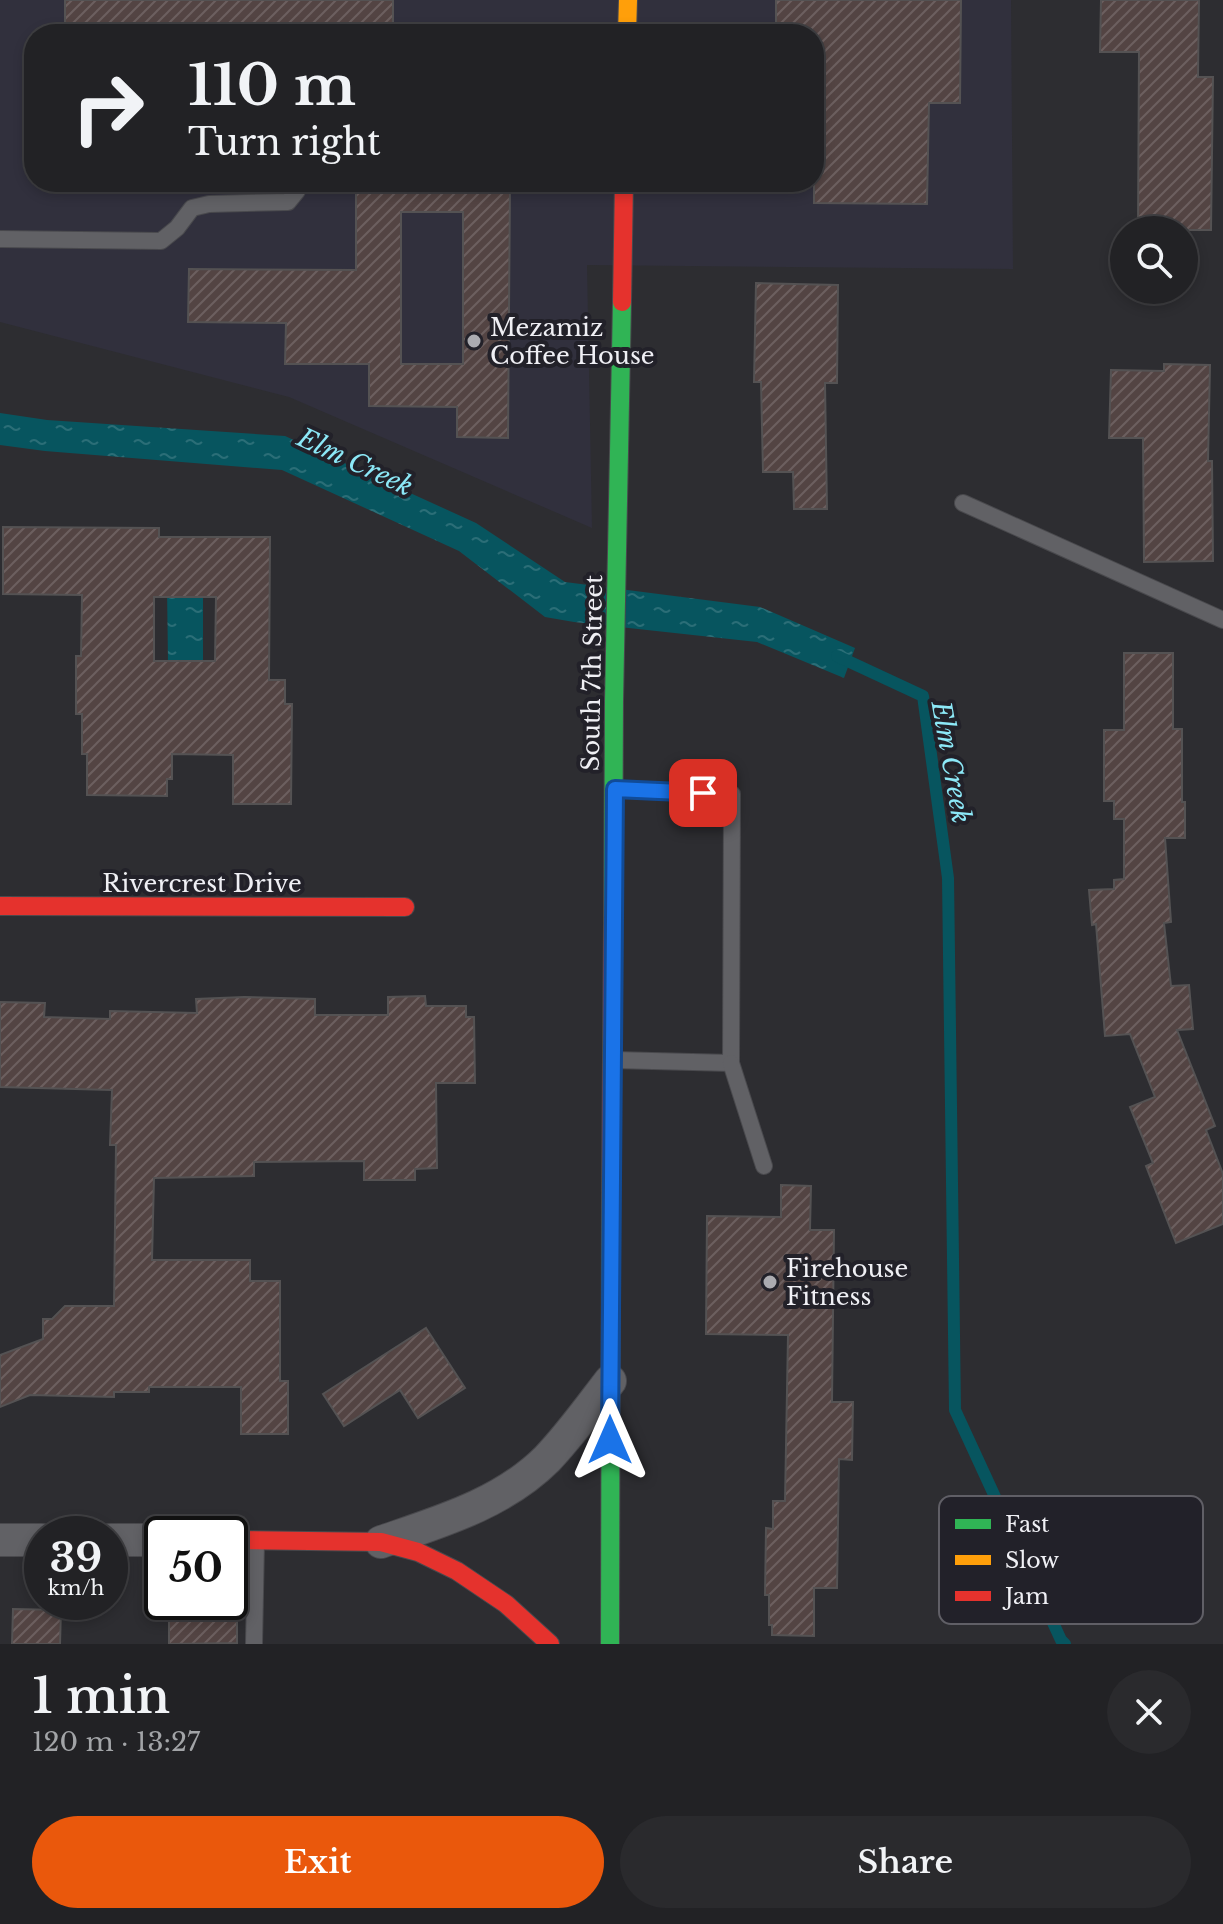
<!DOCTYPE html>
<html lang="en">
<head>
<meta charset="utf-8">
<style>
  body { margin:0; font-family:"Libre Baskerville",serif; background:#2a2a2d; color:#f1f3f6; height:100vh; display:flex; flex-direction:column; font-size:30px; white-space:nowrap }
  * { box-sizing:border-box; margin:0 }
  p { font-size:26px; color:#a2a4a7 }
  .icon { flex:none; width:44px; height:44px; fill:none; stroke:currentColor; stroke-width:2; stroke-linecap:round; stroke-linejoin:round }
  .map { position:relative; height:1644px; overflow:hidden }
  .panel { display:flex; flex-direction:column; background:#222225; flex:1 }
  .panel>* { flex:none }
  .guide { position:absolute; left:24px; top:24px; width:800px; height:168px; border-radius:32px; box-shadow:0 4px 12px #0003,0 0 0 2px #3f3f42; background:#222225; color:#f1f3f6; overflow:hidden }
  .controls { position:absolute; left:1110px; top:216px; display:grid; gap:16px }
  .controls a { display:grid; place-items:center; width:88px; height:88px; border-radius:50%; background:#222225; box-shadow:0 4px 12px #0003,0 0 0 2px #3f3f42; font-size:40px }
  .speed { position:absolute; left:24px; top:1516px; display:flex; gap:16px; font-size:40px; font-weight:700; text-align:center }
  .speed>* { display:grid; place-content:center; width:104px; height:104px; border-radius:50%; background:#222225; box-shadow:0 4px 12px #0003,0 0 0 2px #3f3f42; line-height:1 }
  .speed small { font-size:20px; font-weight:400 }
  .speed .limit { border:4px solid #111; border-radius:12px; background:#fff; color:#111 }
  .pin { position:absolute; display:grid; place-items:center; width:68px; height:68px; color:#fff; margin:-34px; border-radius:16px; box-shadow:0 4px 12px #0006 }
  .me { position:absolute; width:88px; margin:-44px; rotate:0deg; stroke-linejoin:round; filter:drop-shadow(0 0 6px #0008) }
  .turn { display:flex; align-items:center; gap:28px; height:168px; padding:0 32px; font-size:36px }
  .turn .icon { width:104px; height:104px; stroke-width:2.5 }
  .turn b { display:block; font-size:56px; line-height:68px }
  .round { display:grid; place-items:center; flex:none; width:84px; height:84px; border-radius:42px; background:#2a2a2d }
  .headline { display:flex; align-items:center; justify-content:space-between; height:136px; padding:0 32px }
  h1 { font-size:48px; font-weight:600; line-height:60px }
  .action { display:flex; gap:16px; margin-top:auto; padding:16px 32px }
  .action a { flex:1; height:92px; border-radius:48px; background:#ea580c; color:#fff; font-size:32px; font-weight:600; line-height:92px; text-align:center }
  .action a+a { background:#2a2a2d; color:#f1f3f6 }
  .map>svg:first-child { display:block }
  .built { fill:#31303d; fill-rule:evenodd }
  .water { fill:url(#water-ripples) }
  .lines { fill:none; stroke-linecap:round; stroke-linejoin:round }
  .stream { stroke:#07555f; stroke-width:12 }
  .building { fill:url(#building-hatch); stroke:#545253; stroke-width:2; fill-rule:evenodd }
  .lane-casing { stroke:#49494d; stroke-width:18 }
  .street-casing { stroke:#49494d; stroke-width:34 }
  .fast-casing { stroke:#49494d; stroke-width:20 }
  .slow-casing { stroke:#49494d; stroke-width:20 }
  .jam-casing { stroke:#49494d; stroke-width:20 }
  .lane { stroke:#616165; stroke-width:16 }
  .street { stroke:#616165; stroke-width:32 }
  .fast { stroke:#30b455; stroke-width:18 }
  .slow { stroke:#ff9f0a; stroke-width:18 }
  .jam { stroke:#e5322d; stroke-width:18 }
  .route-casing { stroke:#114b97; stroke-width:20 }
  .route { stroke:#1a73e8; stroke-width:14 }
  .poi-dot { fill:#ababb0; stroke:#222129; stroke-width:3 }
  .labels { text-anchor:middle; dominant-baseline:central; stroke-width:8; stroke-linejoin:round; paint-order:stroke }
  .poi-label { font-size:24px; fill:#efeff4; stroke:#222129; text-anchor:start }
  .street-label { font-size:24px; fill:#efeff4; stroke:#222129 }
  .water-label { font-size:26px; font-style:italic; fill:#8ce8f7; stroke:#222129 }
  .key { fill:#222129; stroke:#605f66; stroke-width:2 }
  .key-label { font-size:22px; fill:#efeff4 }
</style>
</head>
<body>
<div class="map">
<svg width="1223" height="1644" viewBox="0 0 1223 1644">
  <defs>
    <pattern id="water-ripples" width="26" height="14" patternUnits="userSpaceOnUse" patternTransform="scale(2)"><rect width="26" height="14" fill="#07555f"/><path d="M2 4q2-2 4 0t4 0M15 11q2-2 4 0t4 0" fill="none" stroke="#2b6e77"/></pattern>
    <pattern id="building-hatch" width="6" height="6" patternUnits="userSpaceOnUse" patternTransform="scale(2)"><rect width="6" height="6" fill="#534443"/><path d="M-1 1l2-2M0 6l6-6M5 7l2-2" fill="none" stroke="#6c5f5f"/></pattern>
  </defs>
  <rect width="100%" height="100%" fill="#2d2d31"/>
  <path class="built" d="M0,0H1011L1013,269L587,265L592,528L289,397L0,322ZM34,34H814V182H34Z"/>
  <g class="water">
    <path d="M0,413L47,420L285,436L476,523L565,582L760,607L855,648L844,678L757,642L574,622L545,617L459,551L282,470L45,451L0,445Z"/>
    <path d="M167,584H203V663H168Z"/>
  </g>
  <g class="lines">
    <path class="stream" d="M837,656L923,696L948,878L955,1410L1061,1640L1065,1644"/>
  </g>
  <g class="building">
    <rect x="65" y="0" width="328" height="34"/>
    <path d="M776,0H961L960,103H929L927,204L814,203V34H776Z"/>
    <path d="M1101,0H1199L1198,77H1213L1211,230H1138L1139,52H1100Z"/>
    <path d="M356,182H510L508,438L457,437V407L369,406V364H285L286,323L188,322L189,269L356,270ZM401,212H463V364H401Z"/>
    <path d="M756,283L838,285L837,383H825L827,509H794L793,472H763L761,382H754Z"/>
    <path d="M1164,364L1210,365L1208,461H1212L1213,561L1144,562L1143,438H1109L1111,370L1164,371Z"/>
    <path d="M3,527L159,528V537H270L269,680H285V704H292L291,804H233V755L172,754V779H167V796L87,795V754H82V714H76V656H81L82,595L3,594ZM154,597H216L215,661H154Z"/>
    <path d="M1124,653H1173V729H1182V802H1185V838H1165L1171,922L1164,923L1171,986L1189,985L1193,1029L1177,1030L1215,1126L1206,1130L1223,1174V1224L1176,1243L1146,1166L1153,1163L1130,1107L1155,1097L1130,1034L1105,1036L1096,924L1092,925L1089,890L1114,889V880L1124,879V819H1114V801H1104V730H1124Z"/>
    <path d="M425,996L426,1006H466V1017H474L475,1083H436L437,1168L415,1169V1180H364V1161L254,1162V1176L154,1178L152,1260H250V1281H280V1381H288V1434H241V1387H149V1392H114V1397L30,1395L0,1407V1355L43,1339V1319H52L65,1306H114L116,1145H110L112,1090L0,1087V1002L45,1003L44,1017L110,1019V1011L197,1013L196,999L244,997L315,999V1015H388V997Z"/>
    <path d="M781,1185L811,1186L810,1230H834L832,1402H853L852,1460L839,1459L837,1588H814V1636L772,1635V1625H769V1595H765L766,1528L773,1529V1501H785L788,1335L706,1334L707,1216L781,1217Z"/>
    <path d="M426,1328L465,1388L418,1418L400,1390L344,1426L323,1394Z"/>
    <path d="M200,1606H237V1643L169,1644V1611H200Z"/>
    <path d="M13,1609L61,1610L60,1644H12Z"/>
  </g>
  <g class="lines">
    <defs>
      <g id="lane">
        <path d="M0,239L161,241L177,228L192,208L209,204L288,202L297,191L298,182"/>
        <path d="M963,503L1223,620"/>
        <path d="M614,1060L731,1063L732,794L615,789"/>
        <path d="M731,1063L764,1166"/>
        <path d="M254,1644L256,1542"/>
      </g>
      <g id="street">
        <path d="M0,1540H42"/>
        <path d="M110,1540H162"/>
        <path d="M381,1542C439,1522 502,1504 547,1459C570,1435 590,1407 610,1381"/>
      </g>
      <g id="fast">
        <path d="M613,921L614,701L622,302"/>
        <path d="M610,1644L611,1190"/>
      </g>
      <path id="slow" d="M627,34L628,0"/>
      <g id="jam">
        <path d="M622,302L624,182"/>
        <path d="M0,906L405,907"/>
        <path d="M611,1190L613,921"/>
        <path d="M230,1540L381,1542L418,1552L457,1571L506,1604L550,1644"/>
      </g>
    </defs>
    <use href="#lane" class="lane-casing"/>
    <use href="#street" class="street-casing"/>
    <use href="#fast" class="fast-casing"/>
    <use href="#slow" class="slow-casing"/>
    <use href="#jam" class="jam-casing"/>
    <use href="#lane" class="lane"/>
    <use href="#street" class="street"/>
    <use href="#fast" class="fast"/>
    <use href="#slow" class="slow"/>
    <use href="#jam" class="jam"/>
  </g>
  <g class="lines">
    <defs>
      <path id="route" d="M610,1440L615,789L703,793"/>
    </defs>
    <use href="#route" class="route-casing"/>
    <use href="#route" class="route"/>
  </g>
  <g class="poi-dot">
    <circle cx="474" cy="341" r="8"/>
    <circle cx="770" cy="1282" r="8"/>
  </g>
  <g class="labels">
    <g class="poi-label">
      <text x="490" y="327">Mezamiz<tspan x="490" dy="28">Coffee House</tspan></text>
      <text x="786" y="1268">Firehouse<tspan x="786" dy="28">Fitness</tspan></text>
    </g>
    <g class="street-label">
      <text transform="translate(592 673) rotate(-89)">South 7th Street</text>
      <text x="202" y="883">Rivercrest Drive</text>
    </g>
    <g class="water-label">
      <text transform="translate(355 462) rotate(25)">Elm Creek</text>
      <text transform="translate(951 762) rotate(80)">Elm Creek</text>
    </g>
  </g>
  <rect x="939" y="1496" width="264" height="128" rx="12" class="key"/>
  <rect x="955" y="1519" width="36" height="10" fill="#30b455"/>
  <rect x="955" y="1555" width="36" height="10" fill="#ff9f0a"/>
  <rect x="955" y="1591" width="36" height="10" fill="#e5322d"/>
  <g class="key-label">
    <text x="1005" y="1532">Fast</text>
    <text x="1005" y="1568">Slow</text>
    <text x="1005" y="1604">Jam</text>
  </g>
</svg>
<div class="controls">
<a><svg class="icon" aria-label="search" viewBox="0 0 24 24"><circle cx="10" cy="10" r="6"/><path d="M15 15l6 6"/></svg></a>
</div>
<div class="speed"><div>39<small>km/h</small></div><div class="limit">50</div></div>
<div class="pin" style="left:703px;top:793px;background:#d93025"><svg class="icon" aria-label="arrive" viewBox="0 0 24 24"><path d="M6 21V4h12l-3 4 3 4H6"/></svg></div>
<svg class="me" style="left:610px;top:1440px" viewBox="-20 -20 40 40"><path d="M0-17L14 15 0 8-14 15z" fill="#1a73e8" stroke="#fff" stroke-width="4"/></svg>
<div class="guide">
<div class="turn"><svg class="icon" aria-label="right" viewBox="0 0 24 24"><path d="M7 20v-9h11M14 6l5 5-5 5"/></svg><div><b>110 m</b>Turn right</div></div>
</div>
</div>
<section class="panel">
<div class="headline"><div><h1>1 min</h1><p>120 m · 13:27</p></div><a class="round"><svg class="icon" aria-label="close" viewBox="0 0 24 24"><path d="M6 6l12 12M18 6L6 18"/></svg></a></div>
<div class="action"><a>Exit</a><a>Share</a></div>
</section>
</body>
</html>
